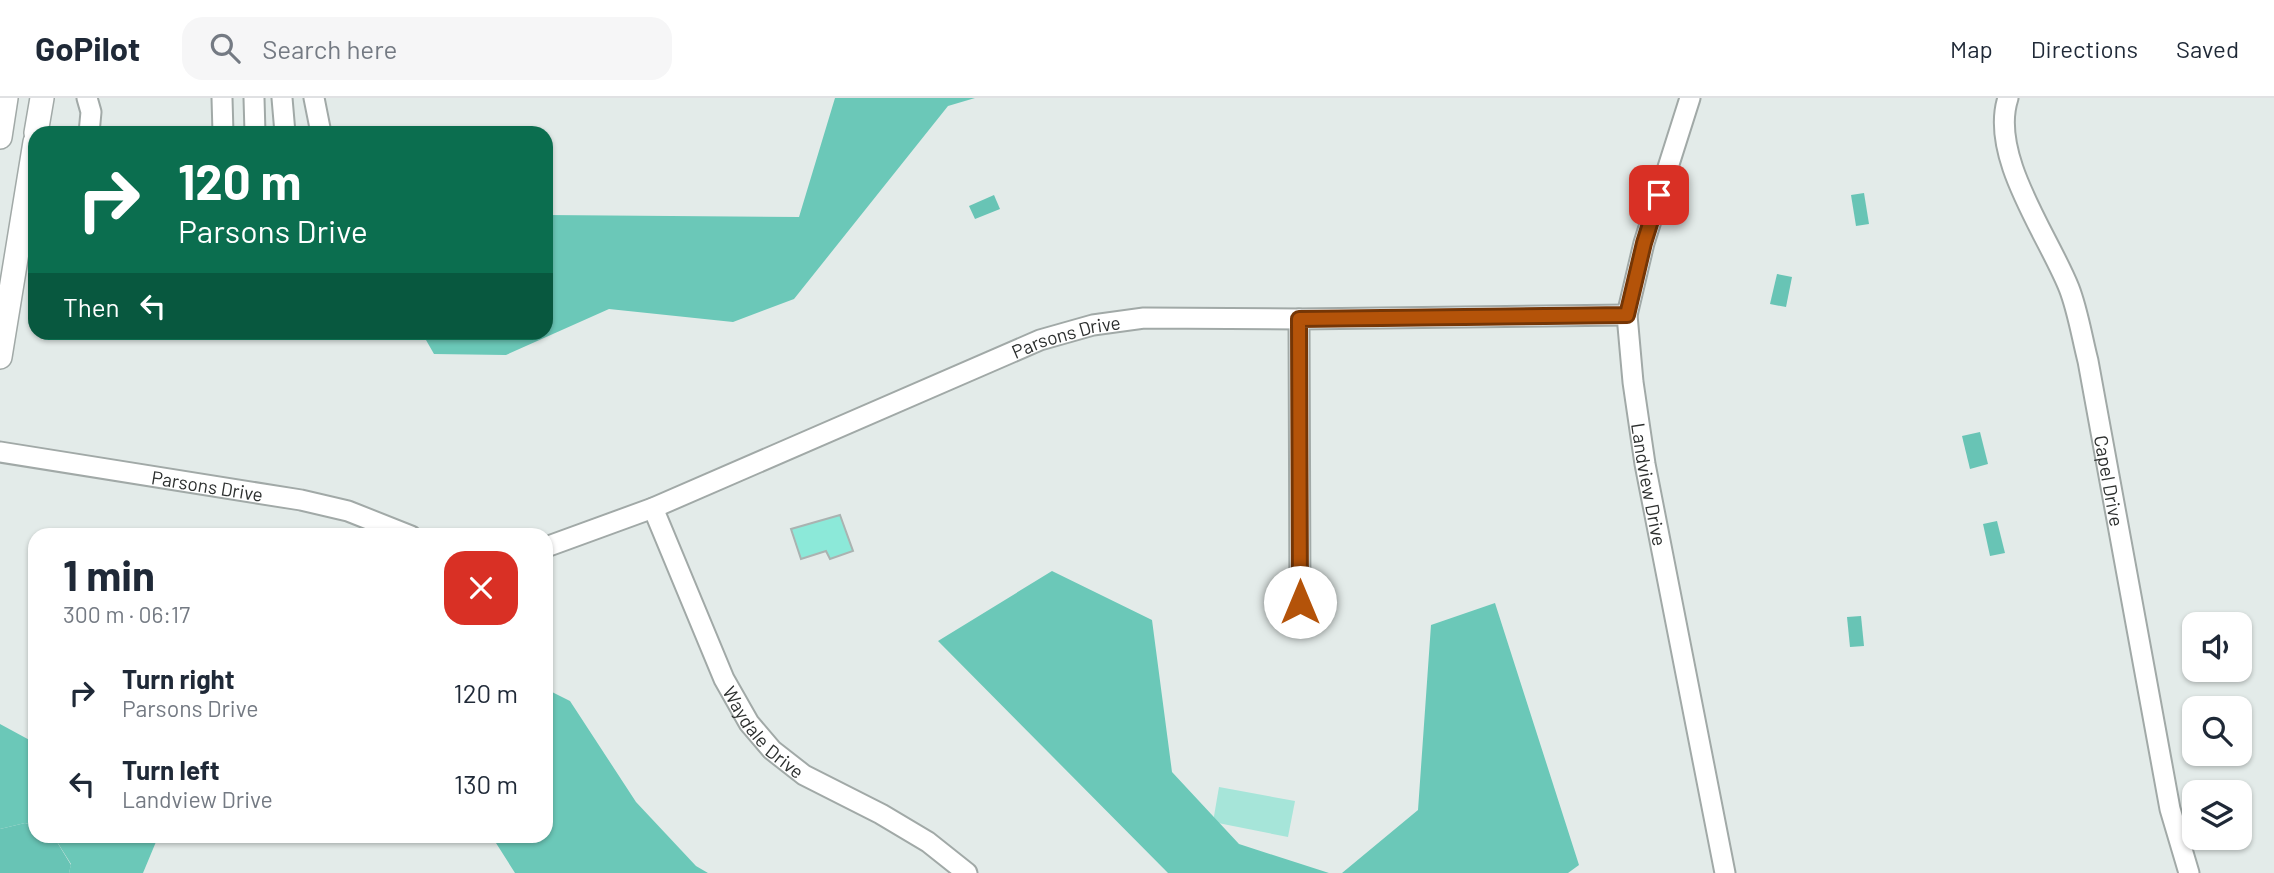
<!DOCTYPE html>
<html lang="en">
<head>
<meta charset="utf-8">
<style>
  body { margin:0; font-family:Barlow,sans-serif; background:#f6f6f7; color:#1f2937; height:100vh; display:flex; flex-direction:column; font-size:26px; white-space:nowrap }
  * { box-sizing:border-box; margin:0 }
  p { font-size:23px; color:#747a83 }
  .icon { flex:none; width:38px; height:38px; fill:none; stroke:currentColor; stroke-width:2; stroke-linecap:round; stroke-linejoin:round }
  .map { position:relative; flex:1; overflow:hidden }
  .side { position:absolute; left:28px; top:430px; width:525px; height:315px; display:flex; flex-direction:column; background:#fff; border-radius:21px; box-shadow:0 2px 5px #0004 }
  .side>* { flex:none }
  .hud { position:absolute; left:28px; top:28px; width:525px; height:214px; border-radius:21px; box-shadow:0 2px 5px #0004; background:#0b6e4f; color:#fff; overflow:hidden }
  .fabs { position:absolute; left:2182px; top:514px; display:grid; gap:14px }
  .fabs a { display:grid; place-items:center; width:70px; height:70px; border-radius:14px; background:#fff; box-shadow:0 2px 5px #0004; font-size:35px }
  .pin { position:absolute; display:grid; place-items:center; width:60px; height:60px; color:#fff; margin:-30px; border-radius:14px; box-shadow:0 4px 10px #0006 }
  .me { position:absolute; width:77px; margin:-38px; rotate:0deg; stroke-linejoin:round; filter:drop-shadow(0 0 5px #0008) }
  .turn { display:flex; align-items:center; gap:24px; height:147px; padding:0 35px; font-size:32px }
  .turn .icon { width:91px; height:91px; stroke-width:2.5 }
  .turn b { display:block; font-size:49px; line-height:60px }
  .then { display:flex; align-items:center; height:66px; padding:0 35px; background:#0003; gap:14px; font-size:26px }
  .round { display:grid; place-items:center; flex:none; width:74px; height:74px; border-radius:21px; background:#f6f6f7 }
  .head { display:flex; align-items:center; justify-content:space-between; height:119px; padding:0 35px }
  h1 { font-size:42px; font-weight:700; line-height:52px }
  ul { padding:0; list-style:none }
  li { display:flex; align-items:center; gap:21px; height:91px; padding:0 35px }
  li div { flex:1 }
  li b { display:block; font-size:26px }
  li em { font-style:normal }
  header { display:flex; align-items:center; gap:42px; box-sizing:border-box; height:98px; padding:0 35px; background:#fff; border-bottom:2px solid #e0e1e3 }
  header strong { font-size:33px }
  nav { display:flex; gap:38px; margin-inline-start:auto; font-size:24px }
  .search { width:490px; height:63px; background:#f6f6f7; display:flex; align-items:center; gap:18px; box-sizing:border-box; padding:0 24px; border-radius:21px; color:#747a83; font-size:26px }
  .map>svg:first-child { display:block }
  .green { fill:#a6e5d9 }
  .forest { fill:#6bc8b8 }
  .water { fill:#68c4b5 }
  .building { fill:#8ce9d9; stroke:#aab3b1; stroke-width:2 }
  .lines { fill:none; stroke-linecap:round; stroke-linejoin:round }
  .minor-casing { stroke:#a1a9a7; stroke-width:23 }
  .major-casing { stroke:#a1a9a7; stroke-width:26 }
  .minor { stroke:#fff; stroke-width:19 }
  .major { stroke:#fff; stroke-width:23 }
  .route-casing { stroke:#753606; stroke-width:18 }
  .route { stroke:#b45309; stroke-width:12 }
  .labels { text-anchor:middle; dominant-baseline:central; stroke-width:5; stroke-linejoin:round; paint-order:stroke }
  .street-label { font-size:19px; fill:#2c2f2e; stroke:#fff }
</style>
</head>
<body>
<header>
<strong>GoPilot</strong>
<div class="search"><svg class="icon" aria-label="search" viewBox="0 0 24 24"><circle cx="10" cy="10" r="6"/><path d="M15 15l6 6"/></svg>Search here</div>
<nav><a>Map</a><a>Directions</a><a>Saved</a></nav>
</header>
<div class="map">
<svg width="2274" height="775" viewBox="0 0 2274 775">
  <rect width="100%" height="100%" fill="#e3ebe9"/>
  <path class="green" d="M1219,689L1295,703L1288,739L1213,724Z"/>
  <g class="forest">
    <path d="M835,0H975L948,8L794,201L733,224L609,211L506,257L434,256L422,235L546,234V117L799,119Z"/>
    <path d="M1052,473L1152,522L1172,674L1239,746L1329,775H1168L938,543Z"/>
    <path d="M1495,505L1579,767L1568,775H1342L1418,712L1431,527Z"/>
    <path d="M546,591L570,603L636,704L696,768L708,775H515L496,745L481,739L546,738Z"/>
    <path d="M0,626L35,645V728L25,725L0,731Z"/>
    <path d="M54,739H158L143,775H69L71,766Z"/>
  </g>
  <g class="water">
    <path d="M1864,95L1869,126L1856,128L1851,97Z"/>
    <path d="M994,97L1000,111L975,121L969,108Z"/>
    <path d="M1777,176L1792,179L1786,209L1770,206Z"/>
    <path d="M1980,334L1988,366L1970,371L1962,338Z"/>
    <path d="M1997,423L2005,455L1990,458L1983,426Z"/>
    <path d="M1861,518L1864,548L1850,549L1847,519Z"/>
    <path d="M25,725L35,728V738L54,739L71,767L69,775H0V731Z"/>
  </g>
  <path class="building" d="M840,417L853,453L830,461L826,453L801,461L791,431Z"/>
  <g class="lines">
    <defs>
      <g id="minor">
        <path d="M87,0L91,14L89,35"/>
        <path d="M222,0L223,35"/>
        <path d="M254,0L255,35"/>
        <path d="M282,0L285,35"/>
        <path d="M314,0L321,35"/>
        <path id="s1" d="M1690,0L1644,145L1627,217L1633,284L1645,366L1725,775"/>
        <path id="s2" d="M2008,0C1989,58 2048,137 2069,190C2078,213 2082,240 2088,263L2170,711L2189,775"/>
        <path d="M1299,221L1300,504"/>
        <path id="s3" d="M0,354L301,402L348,413L411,438"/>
        <path id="s4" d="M653,410L724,581L749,625L772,652L804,677L881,716L928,744L967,775"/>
        <path id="s5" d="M546,449L653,410L1040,242L1093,227L1144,220L1299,221L1627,217"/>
      </g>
      <g id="major">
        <path d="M36,35L42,0"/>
        <path d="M0,39L6,0"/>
        <path d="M0,259L35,44"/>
      </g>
    </defs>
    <use href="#minor" class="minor-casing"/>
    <use href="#major" class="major-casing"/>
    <use href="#minor" class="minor"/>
    <use href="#major" class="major"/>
  </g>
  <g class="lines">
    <defs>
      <path id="route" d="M1300,504L1299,221L1627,217L1644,145L1659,97"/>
    </defs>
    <use href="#route" class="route-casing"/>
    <use href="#route" class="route"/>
  </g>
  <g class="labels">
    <g class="street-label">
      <text stroke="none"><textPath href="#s5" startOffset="562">Parsons Drive</textPath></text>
      <text stroke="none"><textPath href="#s2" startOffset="401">Capel Drive</textPath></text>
      <text stroke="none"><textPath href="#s1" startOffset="397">Landview Drive</textPath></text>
      <text stroke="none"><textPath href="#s3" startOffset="210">Parsons Drive</textPath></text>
      <text stroke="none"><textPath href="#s4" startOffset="252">Waydale Drive</textPath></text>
    </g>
  </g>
</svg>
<div class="fabs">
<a><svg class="icon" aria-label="sound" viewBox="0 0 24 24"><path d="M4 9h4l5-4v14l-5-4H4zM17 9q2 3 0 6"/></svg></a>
<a><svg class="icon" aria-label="search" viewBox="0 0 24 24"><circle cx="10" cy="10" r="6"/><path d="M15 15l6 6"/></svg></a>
<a><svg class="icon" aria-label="layers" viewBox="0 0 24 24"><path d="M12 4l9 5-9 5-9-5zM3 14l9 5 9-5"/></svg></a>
</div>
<div class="pin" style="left:1659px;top:97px;background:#d93025"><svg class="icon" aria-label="arrive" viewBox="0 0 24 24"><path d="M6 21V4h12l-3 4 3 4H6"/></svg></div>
<svg class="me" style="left:1300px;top:504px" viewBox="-20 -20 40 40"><circle r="19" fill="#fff"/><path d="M0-13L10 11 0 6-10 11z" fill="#b45309"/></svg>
<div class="hud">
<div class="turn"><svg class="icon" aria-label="right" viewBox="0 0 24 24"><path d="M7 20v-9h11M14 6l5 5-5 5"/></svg><div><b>120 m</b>Parsons Drive</div></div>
<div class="then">Then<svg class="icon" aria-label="left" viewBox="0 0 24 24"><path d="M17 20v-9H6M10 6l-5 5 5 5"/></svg></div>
</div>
<section class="side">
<div class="head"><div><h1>1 min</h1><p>300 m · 06:17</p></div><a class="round" style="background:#d93025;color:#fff"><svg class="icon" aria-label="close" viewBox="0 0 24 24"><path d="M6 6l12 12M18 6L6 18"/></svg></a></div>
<ul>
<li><svg class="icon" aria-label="right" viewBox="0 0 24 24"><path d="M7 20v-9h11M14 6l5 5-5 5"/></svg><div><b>Turn right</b><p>Parsons Drive</p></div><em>120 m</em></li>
<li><svg class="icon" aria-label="left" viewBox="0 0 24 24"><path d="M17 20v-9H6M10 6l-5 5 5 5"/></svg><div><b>Turn left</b><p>Landview Drive</p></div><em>130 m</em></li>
</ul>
</section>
</div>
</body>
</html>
